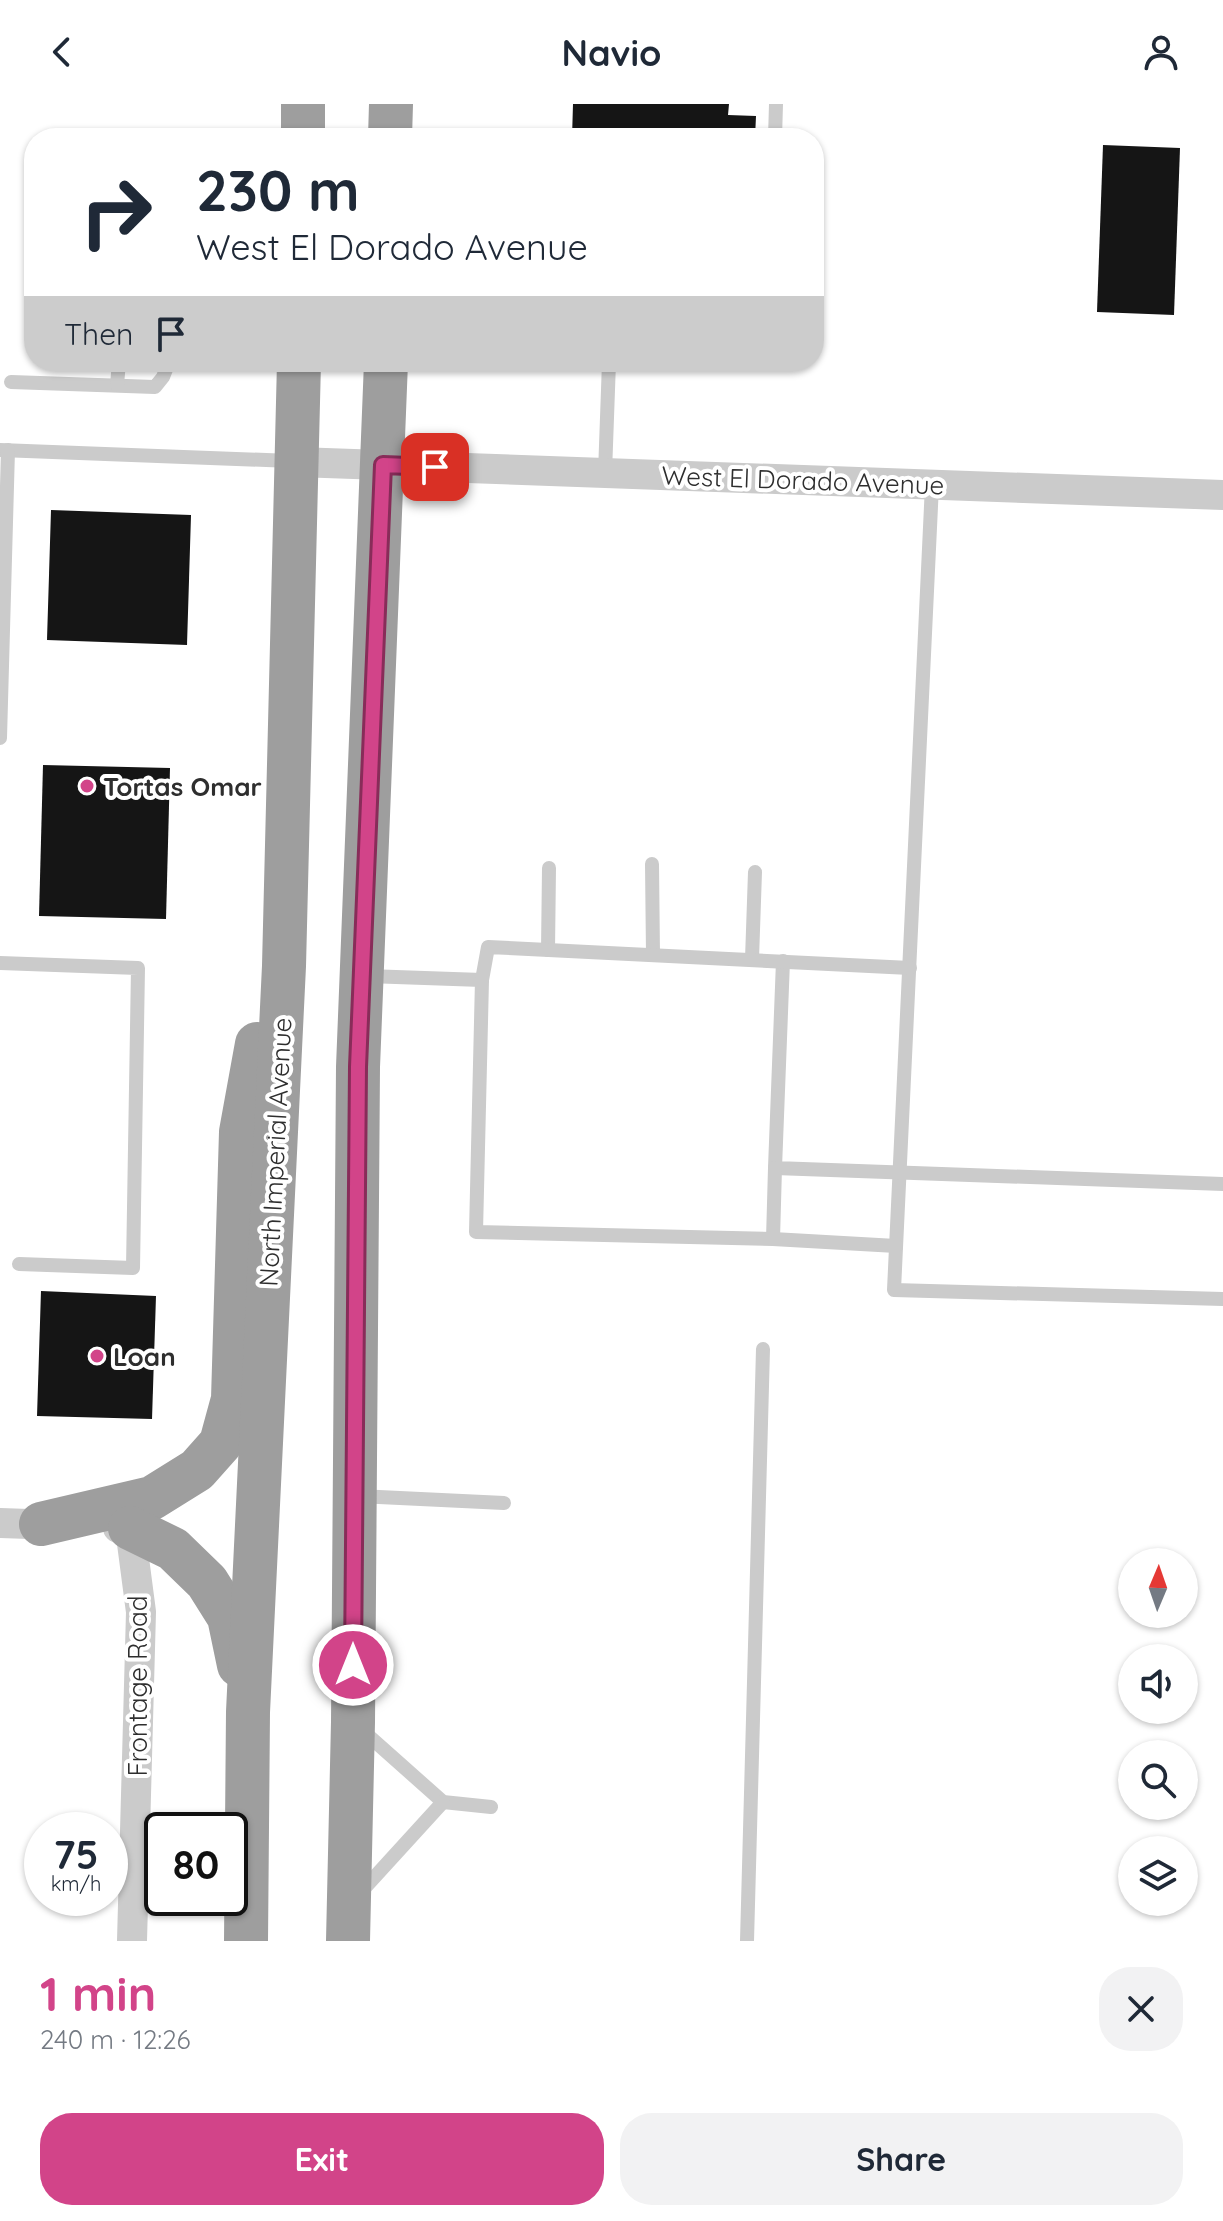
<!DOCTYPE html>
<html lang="en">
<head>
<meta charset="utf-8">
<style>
  body { margin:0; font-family:Quicksand,sans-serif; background:#f2f2f3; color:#1f2937; height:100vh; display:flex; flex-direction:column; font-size:30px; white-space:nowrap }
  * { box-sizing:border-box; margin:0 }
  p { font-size:26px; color:#747a83 }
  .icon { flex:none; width:44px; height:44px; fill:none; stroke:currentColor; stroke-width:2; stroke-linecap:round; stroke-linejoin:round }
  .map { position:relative; height:1837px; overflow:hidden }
  .sheet { display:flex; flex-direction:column; background:#fff; flex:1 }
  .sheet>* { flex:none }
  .hud { position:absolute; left:24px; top:24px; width:800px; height:244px; border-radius:32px; box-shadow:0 2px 6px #0004; background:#fff; color:#1f2937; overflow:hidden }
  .needle { width:52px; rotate:2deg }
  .tools { position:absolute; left:1118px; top:1444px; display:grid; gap:16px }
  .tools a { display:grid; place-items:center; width:80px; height:80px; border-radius:50%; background:#fff; box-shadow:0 2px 6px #0004; font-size:40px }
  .speed { position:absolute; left:24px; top:1708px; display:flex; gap:16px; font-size:40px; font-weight:700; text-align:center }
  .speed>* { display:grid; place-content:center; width:104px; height:104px; border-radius:50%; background:#fff; box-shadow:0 2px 6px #0004; line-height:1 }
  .speed small { font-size:20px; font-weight:400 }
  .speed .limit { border:4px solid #111; border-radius:12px; background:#fff; color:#111 }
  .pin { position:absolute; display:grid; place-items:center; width:68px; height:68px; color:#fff; margin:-34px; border-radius:16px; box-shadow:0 4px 12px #0006 }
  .me { position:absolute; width:88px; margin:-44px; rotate:0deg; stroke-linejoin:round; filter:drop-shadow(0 0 6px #0008) }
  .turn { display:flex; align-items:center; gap:28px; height:168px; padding:0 40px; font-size:36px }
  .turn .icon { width:104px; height:104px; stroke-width:2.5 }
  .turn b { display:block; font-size:56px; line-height:68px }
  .then { display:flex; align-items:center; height:76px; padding:0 40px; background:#0003; gap:16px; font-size:30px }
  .round { display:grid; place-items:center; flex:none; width:84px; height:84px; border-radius:32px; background:#f2f2f3 }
  .headline { display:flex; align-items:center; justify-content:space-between; height:136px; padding:0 40px }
  h1 { font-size:48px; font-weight:700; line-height:60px; color:#d24489 }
  .button { display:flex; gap:16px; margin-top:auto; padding:16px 40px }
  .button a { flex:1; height:92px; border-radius:32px; background:#d24489; color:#fff; font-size:32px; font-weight:700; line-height:92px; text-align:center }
  .button a+a { background:#f2f2f3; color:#1f2937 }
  header { display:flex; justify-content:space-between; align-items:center; height:104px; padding:0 40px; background:#fff; font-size:36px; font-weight:700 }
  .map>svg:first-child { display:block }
  .building { fill:#151515 }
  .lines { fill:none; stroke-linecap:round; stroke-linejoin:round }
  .service { stroke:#cbcbcb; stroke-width:14 }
  .minor { stroke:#cbcbcb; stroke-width:30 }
  .trunk { stroke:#9e9e9e; stroke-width:44 }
  .route-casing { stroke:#882c59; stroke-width:20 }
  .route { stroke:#d24489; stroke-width:14 }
  .poi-dot { fill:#d24489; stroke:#fff; stroke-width:3 }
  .labels { text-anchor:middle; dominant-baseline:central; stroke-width:8; stroke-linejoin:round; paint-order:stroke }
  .street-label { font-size:26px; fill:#2e2e2e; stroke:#fff }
  .poi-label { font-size:26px; font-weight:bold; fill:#2e2e2e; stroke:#fff; text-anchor:start }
</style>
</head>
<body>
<header><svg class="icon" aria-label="back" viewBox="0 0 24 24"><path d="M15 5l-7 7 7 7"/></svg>Navio<svg class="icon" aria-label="person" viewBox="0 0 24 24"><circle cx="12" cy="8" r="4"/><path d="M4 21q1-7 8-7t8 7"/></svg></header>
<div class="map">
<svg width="1223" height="1837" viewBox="0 0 1223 1837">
  <rect width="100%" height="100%" fill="#fff"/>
  <g class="building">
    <path d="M573,0H729L728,11L756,12L755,34H572Z"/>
    <path d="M1103,41L1180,44L1174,211L1097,208Z"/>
    <path d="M51,406L191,411L187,541L47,536Z"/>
    <path d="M43,661L170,664L166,815L39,812Z"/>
    <path d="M41,1187L156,1192L152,1315L37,1312Z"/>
  </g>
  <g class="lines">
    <g class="service">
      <path d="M775,34L776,0"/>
      <path d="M677,258L767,261V258"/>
      <path d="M11,278L155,283L163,273L169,258"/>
      <path d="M117,281L119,258"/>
      <path d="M0,346L291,357"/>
      <path d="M605,369L609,258"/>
      <path d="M932,381L894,1186L1223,1195"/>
      <path d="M0,634L8,346"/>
      <path d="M652,760L653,851"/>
      <path d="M548,846L549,764"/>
      <path d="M752,855L755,768"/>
      <path d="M783,857L775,1064L1223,1080"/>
      <path d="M0,859L138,864L133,1164L19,1160"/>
      <path d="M367,872L482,876"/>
      <path d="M773,1135L775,1064"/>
      <path d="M896,1142L773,1135L476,1128L482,876L488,843L910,864"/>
      <path d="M358,1392L504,1399"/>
      <path d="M362,1626L443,1698L491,1703"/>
      <path d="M360,1789L443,1698"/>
      <path d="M747,1837L763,1245"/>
    </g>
    <g class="minor">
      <path d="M297,358L1223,391"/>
      <path d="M0,1419L58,1421"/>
      <path d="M118,1424H130L141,1508L132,1837"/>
    </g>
    <g class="trunk">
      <path d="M303,34V0"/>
      <path d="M390,34L391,0"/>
      <path d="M41,1420L152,1394L197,1366L221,1339L233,1295L241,1028L257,940"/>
      <path d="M130,1424L173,1445L207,1478L229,1513L239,1561"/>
      <path d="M246,1837L248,1608L284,862L299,258"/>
      <path d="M348,1837L353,1618L358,963L386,258"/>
    </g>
  </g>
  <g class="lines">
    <defs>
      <path id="route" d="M353,1561L358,963L383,361L435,363"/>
    </defs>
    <use href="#route" class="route-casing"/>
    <use href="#route" class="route"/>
  </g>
  <g class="poi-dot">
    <circle cx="87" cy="682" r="8"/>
    <circle cx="97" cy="1252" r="8"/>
  </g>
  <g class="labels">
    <g class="street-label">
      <text transform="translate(803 376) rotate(2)">West El Dorado Avenue</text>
      <text transform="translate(275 1048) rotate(-87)">North Imperial Avenue</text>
      <text transform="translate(137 1582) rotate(-90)">Frontage Road</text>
    </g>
    <g class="poi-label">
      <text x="103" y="682">Tortas Omar</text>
      <text x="113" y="1252">Loan</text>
    </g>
  </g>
</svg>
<div class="tools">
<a><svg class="needle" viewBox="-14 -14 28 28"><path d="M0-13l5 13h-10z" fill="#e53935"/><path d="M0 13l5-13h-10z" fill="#747a83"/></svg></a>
<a><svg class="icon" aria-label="sound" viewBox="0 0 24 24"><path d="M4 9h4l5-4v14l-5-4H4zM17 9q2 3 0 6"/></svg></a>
<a><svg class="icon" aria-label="search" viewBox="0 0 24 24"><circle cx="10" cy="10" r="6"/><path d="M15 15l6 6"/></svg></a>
<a><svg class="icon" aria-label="layers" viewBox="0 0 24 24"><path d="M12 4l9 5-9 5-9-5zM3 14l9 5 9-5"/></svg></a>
</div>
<div class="speed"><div>75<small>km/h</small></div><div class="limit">80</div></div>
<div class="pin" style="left:435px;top:363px;background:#d93025"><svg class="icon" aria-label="arrive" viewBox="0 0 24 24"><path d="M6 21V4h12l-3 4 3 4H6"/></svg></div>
<svg class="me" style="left:353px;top:1561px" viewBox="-20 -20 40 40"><circle r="17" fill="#d24489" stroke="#fff" stroke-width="3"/><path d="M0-11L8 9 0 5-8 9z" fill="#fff"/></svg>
<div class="hud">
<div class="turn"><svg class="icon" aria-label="right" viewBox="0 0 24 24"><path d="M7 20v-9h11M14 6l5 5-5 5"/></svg><div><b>230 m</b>West El Dorado Avenue</div></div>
<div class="then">Then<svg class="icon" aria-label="arrive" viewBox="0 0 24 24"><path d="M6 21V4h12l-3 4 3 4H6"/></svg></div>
</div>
</div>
<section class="sheet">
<div class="headline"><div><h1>1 min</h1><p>240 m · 12:26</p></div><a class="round"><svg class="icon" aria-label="close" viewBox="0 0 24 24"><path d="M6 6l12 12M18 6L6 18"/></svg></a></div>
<div class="button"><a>Exit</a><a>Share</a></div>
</section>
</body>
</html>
